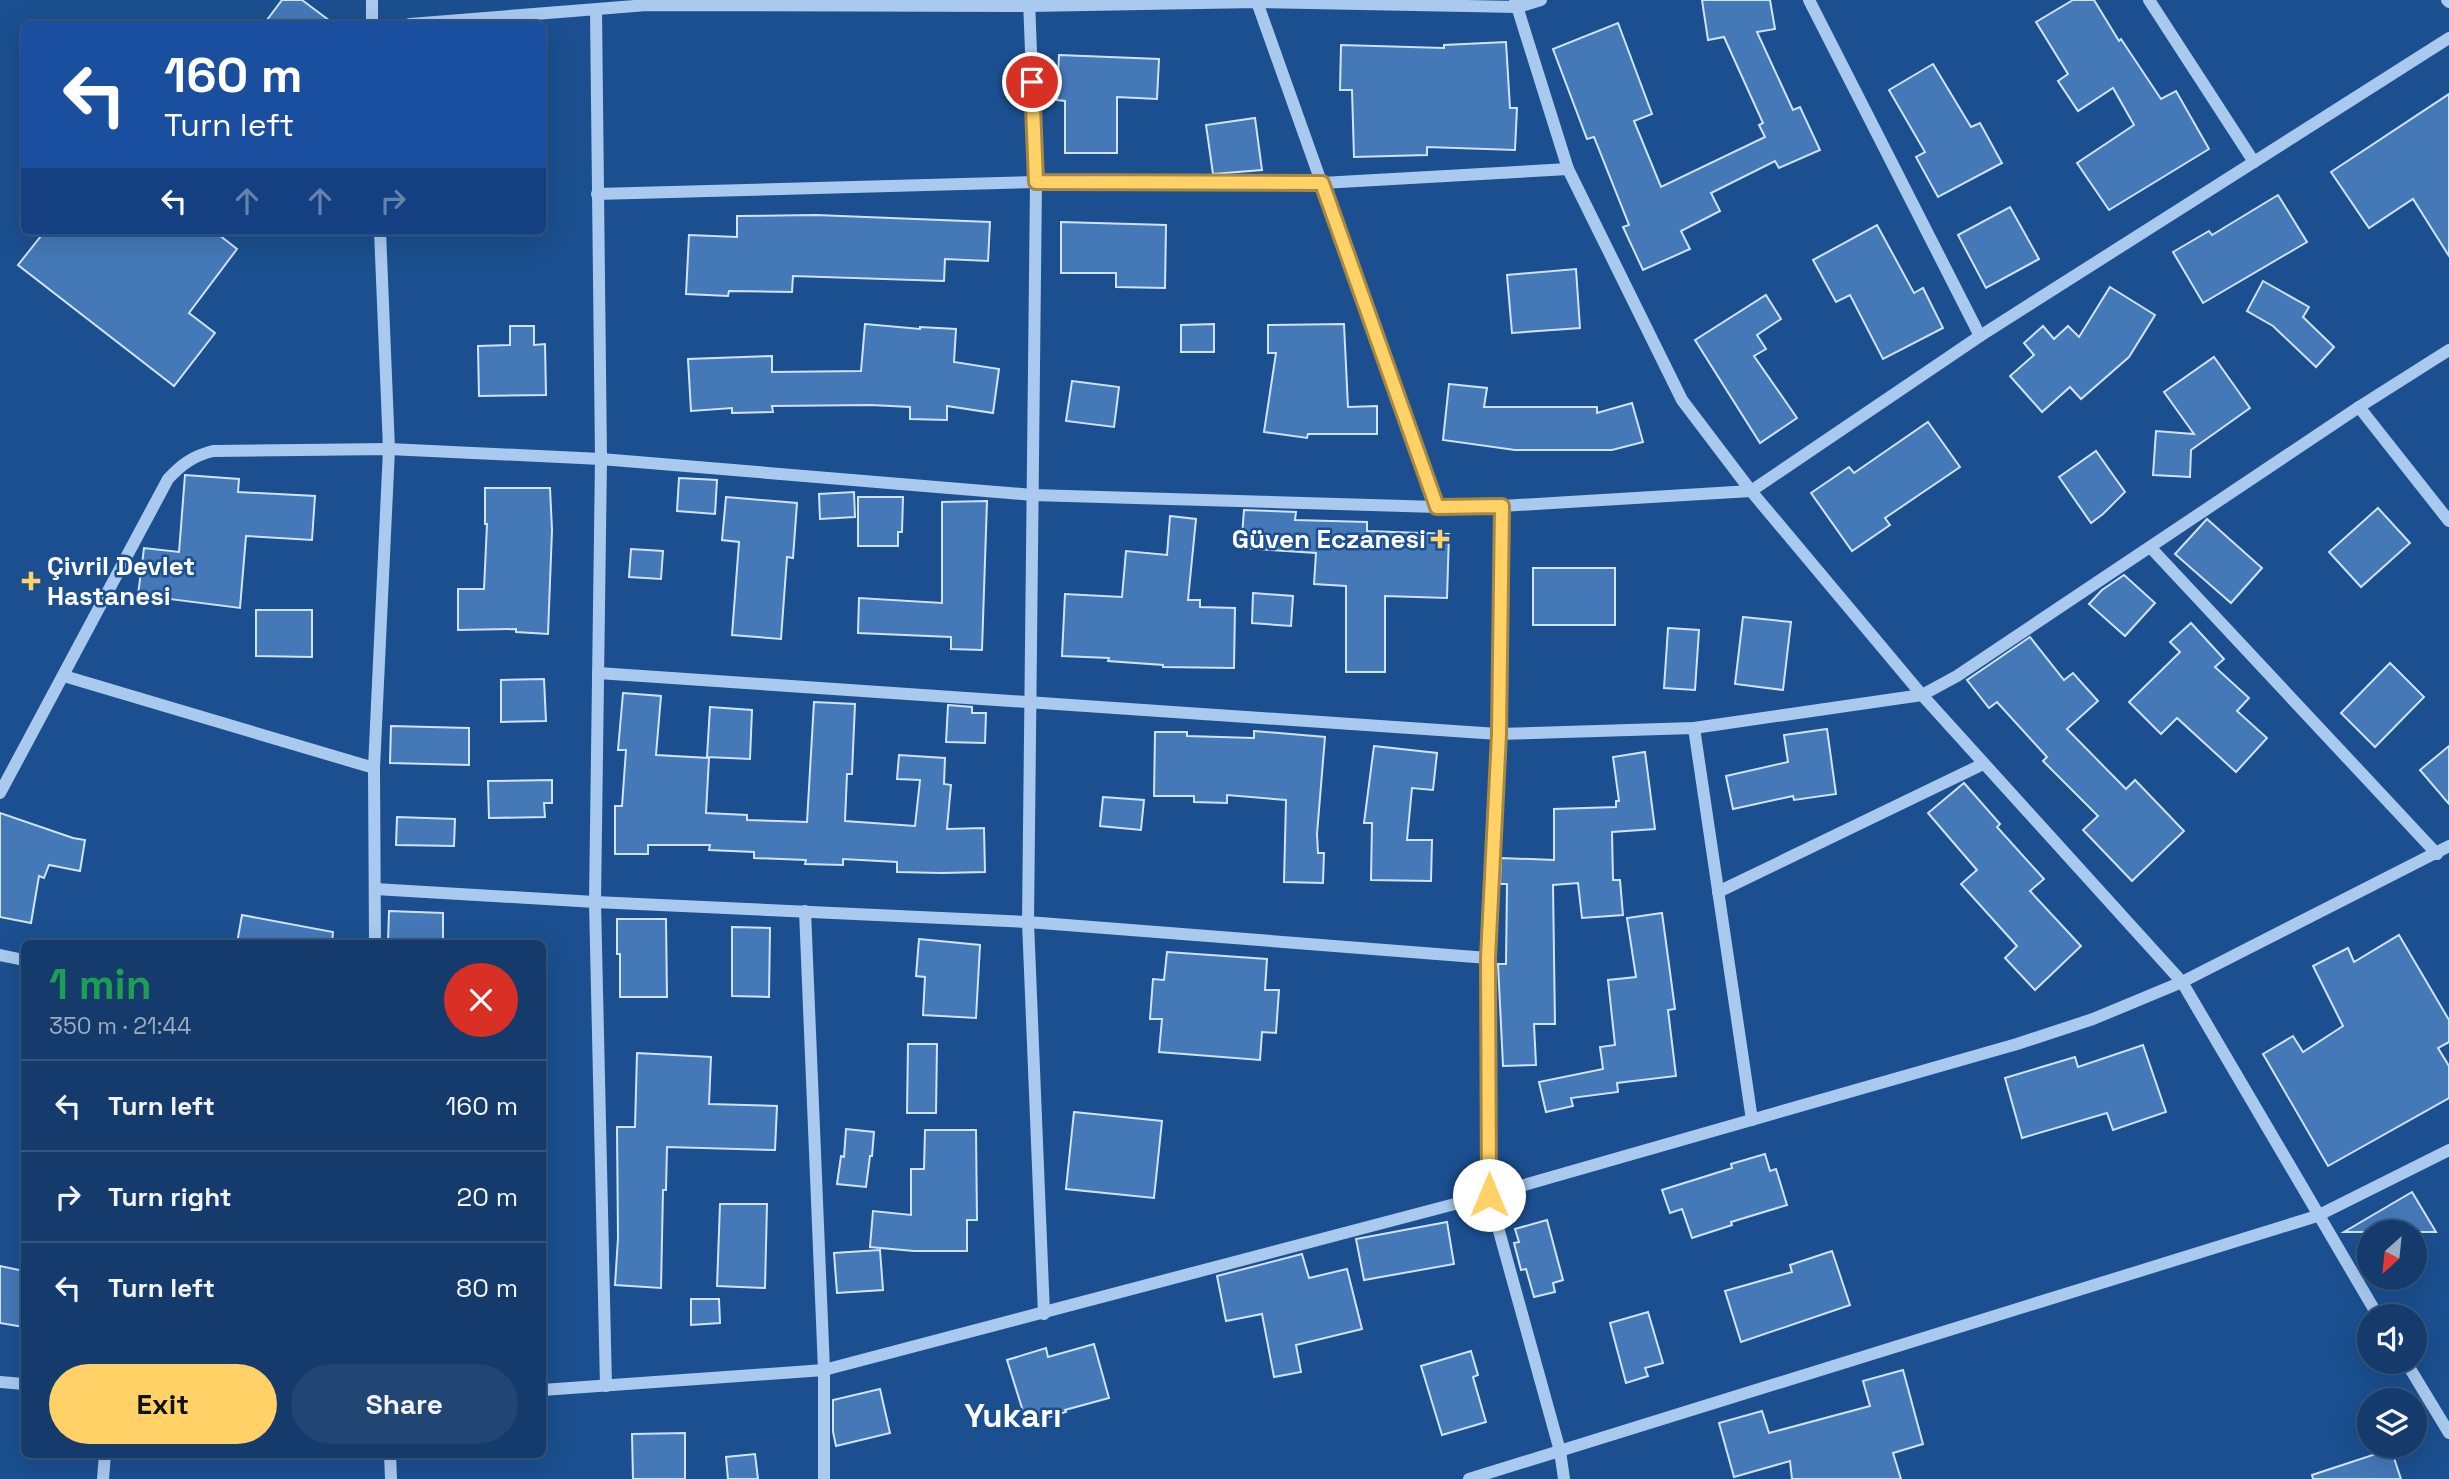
<!DOCTYPE html>
<html lang="en">
<head>
<meta charset="utf-8">
<style>
  body { margin:0; font-family:"Space Grotesk",sans-serif; background:#214673; color:#f1f3f6; height:100vh; display:flex; flex-direction:column; font-size:26px; white-space:nowrap }
  * { box-sizing:border-box; margin:0 }
  p { font-size:23px; color:#9dadc1 }
  .icon { flex:none; width:38px; height:38px; fill:none; stroke:currentColor; stroke-width:2; stroke-linecap:round; stroke-linejoin:round }
  .map { position:relative; flex:1; overflow:hidden }
  .details { position:absolute; left:21px; top:940px; width:525px; height:518px; display:flex; flex-direction:column; background:#143b6b; border-radius:10px; box-shadow:0 7px 28px #0002,0 0 0 2px #33557e }
  .details>* { flex:none }
  .guide { position:absolute; left:21px; top:21px; width:525px; height:214px; border-radius:10px; box-shadow:0 7px 28px #0002,0 0 0 2px #33557e; background:#1a4fa0; color:#fff; overflow:hidden }
  .needle { width:46px; rotate:207deg }
  .tools { position:absolute; left:2357px; top:1220px; display:grid; gap:14px }
  .tools a { display:grid; place-items:center; width:70px; height:70px; border-radius:50%; background:#143b6b; box-shadow:0 7px 28px #0002,0 0 0 2px #33557e; font-size:35px }
  .pin { position:absolute; display:grid; place-items:center; width:60px; height:60px; color:#fff; margin:-30px; border:4px solid #fff; border-radius:50%; box-shadow:0 2px 7px #0007 }
  .me { position:absolute; width:77px; margin:-38px; rotate:0deg; stroke-linejoin:round; filter:drop-shadow(0 0 5px #0008) }
  .turn { display:flex; align-items:center; gap:24px; height:147px; padding:0 28px; font-size:32px }
  .turn .icon { width:91px; height:91px; stroke-width:2.5 }
  .turn b { display:block; font-size:49px; line-height:60px }
  .lanes { display:flex; align-items:center; height:66px; padding:0 28px; background:#0003; justify-content:center; gap:35px; direction:ltr }
  .lanes .off { opacity:.35 }
  .round { display:grid; place-items:center; flex:none; width:74px; height:74px; border-radius:37px; background:#214673 }
  .head { display:flex; align-items:center; justify-content:space-between; height:119px; padding:0 28px }
  h1 { font-size:42px; font-weight:700; line-height:52px; color:#1e9e55 }
  .primary-button { display:flex; gap:14px; margin-top:auto; padding:14px 28px }
  .primary-button a { flex:1; height:80px; border-radius:42px; background:#ffd166; color:#111; font-size:28px; font-weight:700; line-height:80px; text-align:center }
  .primary-button a+a { background:#214673; color:#f1f3f6 }
  ul { padding:0; list-style:none }
  li { display:flex; align-items:center; gap:21px; height:91px; padding:0 28px; border-top:2px solid #33557e }
  li div { flex:1 }
  li b { display:block; font-size:26px }
  li em { font-style:normal }
  .map>svg:first-child { display:block }
  .building { fill:#4478b7; stroke:#cfe3fa; stroke-width:2 }
  .lines { fill:none; stroke-linecap:round; stroke-linejoin:round }
  .minor { stroke:#a9c9ee; stroke-width:12 }
  .route-casing { stroke:#a68842; stroke-width:18 }
  .route { stroke:#ffd166; stroke-width:12 }
  .poi-dot { fill:#ffd166; stroke:#1b4f8f; stroke-width:2.5 }
  .labels { text-anchor:middle; dominant-baseline:central; stroke-width:5; stroke-linejoin:round; paint-order:stroke }
  .poi-label { font-size:26px; font-weight:bold; fill:#fff; stroke:#1b4f8f; text-anchor:end }
  .district-label { font-size:33px; font-weight:bold; fill:#fff; stroke:#1b4f8f }
</style>
</head>
<body>
<div class="map">
<svg width="2449" height="1479" viewBox="0 0 2449 1479">
  <rect width="100%" height="100%" fill="#1b4f8f"/>
  <g class="building">
    <path d="M282,0H302L334,24H264Z"/>
    <path d="M1702,0H1770L1775,29L1757,32L1793,110L1800,107L1820,150L1779,168L1775,161L1711,193L1720,211L1681,231L1690,249L1643,270L1623,227L1629,225L1594,137L1587,139L1553,49L1618,23L1652,114L1634,121L1661,187L1765,137L1759,125L1763,123L1724,37L1708,40Z"/>
    <path d="M2073,0H2094L2119,41L2121,39L2161,99L2176,91L2209,149L2109,210L2077,163L2134,125L2113,88L2078,111L2058,81L2068,74L2036,22Z"/>
    <path d="M1506,42L1510,108H1517L1515,150L1427,147V155L1354,157L1352,90H1340L1341,45L1444,48V45Z"/>
    <path d="M1059,55L1159,59L1157,99L1117,97V153H1065V101L1057,100Z"/>
    <path d="M1933,64L1971,127L1980,123L2002,163L1938,197L1916,157L1925,152L1889,90Z"/>
    <path d="M2449,94V256L2413,199L2369,228L2331,172Z"/>
    <path d="M1255,118L1262,170L1213,174L1206,125Z"/>
    <path d="M2278,195L2307,242L2203,303L2173,252L2209,231L2212,235Z"/>
    <path d="M2010,207L2039,259L1986,288L1958,235Z"/>
    <path d="M816,215L990,222L988,261L945,259L944,281L793,276L792,292L729,291L728,296L686,294L689,235L737,237V216Z"/>
    <path d="M1061,222L1166,225L1165,288L1116,287V273H1061Z"/>
    <path d="M1877,225L1914,293L1923,288L1943,328L1883,359L1850,295L1836,302L1813,260Z"/>
    <path d="M45,231H214L237,249L189,313L215,333L174,386L18,265Z"/>
    <path d="M1576,269L1580,328L1512,333L1507,275Z"/>
    <path d="M2263,281L2309,307L2303,317L2334,347L2316,367L2273,326L2247,311Z"/>
    <path d="M2110,287L2155,315L2129,357L2081,399L2070,387L2042,412L2010,376L2034,355L2024,343L2043,326L2054,339L2068,326L2079,337Z"/>
    <path d="M1766,295L1781,319L1757,335L1766,349L1754,356L1797,418L1760,443L1695,340Z"/>
    <path d="M865,324L920,329V327L956,329L954,362L999,369L993,413L947,406V420L910,419V407L871,405L772,406L773,412L732,413V408L691,411L688,359L772,356V372L861,371Z"/>
    <path d="M1214,324V352H1181V325Z"/>
    <path d="M1344,324L1348,407L1377,406V434H1308L1307,438L1264,432L1276,353H1268V325Z"/>
    <path d="M510,326H534V345L545,344L546,395L479,396L478,346L510,345Z"/>
    <path d="M2214,357L2250,408L2191,450L2190,477L2153,475L2156,431L2194,434L2164,392Z"/>
    <path d="M1072,381L1119,387L1114,427L1066,421Z"/>
    <path d="M1449,384L1487,388L1484,407H1597V413L1632,403L1643,442L1612,450H1515L1443,440Z"/>
    <path d="M1928,422L1960,467L1885,518L1890,525L1852,551L1811,493L1849,467L1854,473Z"/>
    <path d="M2096,451L2125,492L2103,514L2091,523L2059,477Z"/>
    <path d="M185,475L239,479L238,492L315,496L312,540L246,536L240,608L138,595L144,548L179,552Z"/>
    <path d="M679,478L717,480L715,514L677,511Z"/>
    <path d="M485,488H550L552,530L548,634L516,632V629L458,630V589H484L487,524H485Z"/>
    <path d="M854,492L855,517L820,519L819,494Z"/>
    <path d="M726,497L797,503L793,558L787,557L781,639L732,635L739,542L722,540Z"/>
    <path d="M858,497H903L902,532H898V546H858Z"/>
    <path d="M987,501L982,650L951,649V637L858,633L859,598L942,603V502Z"/>
    <path d="M2378,508L2410,543L2361,587L2329,552Z"/>
    <path d="M1244,510L1296,512L1295,520L1367,522V531L1449,534L1447,598L1385,596V672H1346V586L1314,584L1316,553L1241,548Z"/>
    <path d="M1170,516L1196,519L1188,600H1200V607L1235,608L1234,668L1163,667V665L1108,661L1109,658L1062,656L1065,594L1122,597L1126,551L1167,555Z"/>
    <path d="M2207,519L2262,568L2231,603L2175,554Z"/>
    <path d="M631,549L663,551L661,579L629,577Z"/>
    <rect x="1533" y="568" width="82" height="57"/>
    <path d="M2124,575L2155,603L2125,636L2089,604L2102,590Z"/>
    <path d="M1253,593L1293,596L1291,626L1252,623Z"/>
    <path d="M256,610H312V657L256,656Z"/>
    <path d="M1743,617L1791,622L1783,690L1735,684Z"/>
    <path d="M2191,623L2224,659L2215,667L2249,698L2237,711L2267,738L2236,772L2177,718L2161,734L2129,702L2180,652L2170,642Z"/>
    <path d="M1668,628L1699,630L1695,690L1664,688Z"/>
    <path d="M2030,637L2064,680L2073,673L2098,701L2067,729L2126,789L2135,780L2184,831L2132,881L2083,830L2098,816L2043,761L2047,757L1997,702L1989,708L1967,680Z"/>
    <path d="M2390,663L2424,697L2375,747L2341,713Z"/>
    <path d="M544,679L546,721L501,722V680Z"/>
    <path d="M623,693L661,696L656,755L709,758L706,813L747,815V820L807,822L814,702L855,704L852,774H847L845,821L915,826L920,780L897,779L899,755L945,758L944,784L951,785L947,829L984,828L985,872L942,873L897,872V862L843,859V865L805,864L806,860L754,858V852L709,850L710,845H648V854H615V806H622L626,750H618Z"/>
    <path d="M948,705L972,707V713H986L985,743L946,742Z"/>
    <path d="M710,707L752,710L750,759L707,757Z"/>
    <path d="M391,726L469,728V765L390,763Z"/>
    <path d="M1827,729L1836,794L1794,800L1793,796L1733,809L1726,776L1788,762L1784,735Z"/>
    <path d="M1254,731L1325,737L1317,834L1318,853H1324L1323,883L1284,882L1286,800L1227,795V803L1194,802V796H1154L1155,732H1187V736L1254,738Z"/>
    <path d="M1374,746L1437,753L1433,790L1412,788L1407,840H1432L1431,881L1371,880L1372,823H1364Z"/>
    <path d="M2449,746V804L2420,770Z"/>
    <path d="M1645,752L1655,829L1612,832L1613,880H1620L1623,915L1582,918L1578,883L1553,885L1555,1024H1534L1536,1065L1503,1066L1498,964H1506L1507,884H1500L1501,858L1554,860V809L1616,807V801H1619L1613,757Z"/>
    <path d="M552,780V803H544L545,817L489,818L488,781Z"/>
    <path d="M1964,783L2000,824L1997,827L2044,879L2030,891L2081,946L2035,990L2005,958L2017,946L1961,884L1977,870L1928,813Z"/>
    <path d="M1103,797L1144,800L1141,830L1100,826Z"/>
    <path d="M0,813L73,838L85,840L80,871L49,865L44,878L39,876L31,923L0,917Z"/>
    <path d="M397,817L455,819L454,846L396,845Z"/>
    <path d="M389,911L443,913V943H388Z"/>
    <path d="M1662,913L1675,1009L1668,1010L1676,1076L1617,1083L1618,1092L1571,1098L1573,1106L1546,1112L1539,1082L1603,1069L1600,1047L1615,1045L1608,980L1636,977L1627,918Z"/>
    <path d="M242,915L333,932L332,943H237Z"/>
    <path d="M617,919H666L667,997H620V954H617Z"/>
    <path d="M732,927L770,928L769,997L732,996Z"/>
    <path d="M2399,935L2449,1020V1042L2438,1048L2449,1066V1098L2328,1166L2263,1054L2293,1036L2303,1052L2343,1026L2313,966L2348,948L2354,962Z"/>
    <path d="M919,939L980,945L976,1018L923,1015L925,977L916,976Z"/>
    <path d="M1167,952L1267,959L1265,990H1279L1276,1033L1262,1032L1260,1060L1159,1052L1162,1019H1150L1153,979L1164,980Z"/>
    <path d="M908,1044H937L936,1113H907Z"/>
    <path d="M2143,1045L2166,1112L2113,1130L2107,1113L2022,1138L2005,1078L2075,1057L2078,1067Z"/>
    <path d="M637,1053L711,1057L709,1104L777,1106L775,1150L667,1147L666,1190H663L661,1288L615,1285L618,1238L617,1127H635Z"/>
    <path d="M1074,1112L1162,1121L1154,1198L1066,1189Z"/>
    <path d="M846,1129L874,1132L872,1156H870L866,1187L837,1184L841,1156L844,1157Z"/>
    <path d="M925,1130H976L977,1220H967V1251H914L870,1247L873,1211L911,1215V1169H924Z"/>
    <path d="M1765,1154L1770,1171L1776,1169L1787,1205L1731,1222L1732,1225L1692,1238L1682,1209L1670,1213L1662,1190L1732,1168L1731,1164Z"/>
    <path d="M2412,1192L2436,1232H2344Z"/>
    <path d="M720,1204H767L765,1288L717,1286Z"/>
    <path d="M1547,1220L1563,1280L1553,1283L1555,1292L1534,1297L1526,1269L1521,1270L1514,1243L1519,1242L1515,1229Z"/>
    <path d="M1447,1222L1454,1264L1364,1280L1356,1239Z"/>
    <path d="M880,1250L883,1290L837,1293L834,1253Z"/>
    <path d="M1832,1251L1850,1305L1741,1342L1725,1291L1792,1272L1790,1265Z"/>
    <path d="M1302,1254L1309,1278L1347,1269L1362,1329L1296,1345L1301,1372L1274,1377L1262,1314L1226,1321L1217,1276Z"/>
    <path d="M0,1266L24,1271V1327L0,1323Z"/>
    <path d="M691,1299H719L720,1323L691,1325Z"/>
    <path d="M1648,1312L1663,1363L1645,1368L1648,1376L1626,1383L1610,1323Z"/>
    <path d="M1094,1344L1109,1398L1065,1410L1066,1412L1027,1424L1007,1360L1046,1348L1048,1357Z"/>
    <path d="M1471,1351L1478,1375L1473,1377L1486,1422L1442,1435L1421,1366Z"/>
    <path d="M1903,1370L1923,1444L1893,1453L1901,1479H1792L1790,1461L1734,1477L1719,1423L1762,1411L1769,1433L1870,1406L1863,1381Z"/>
    <path d="M880,1389L890,1433L836,1446L833,1432V1400Z"/>
    <path d="M685,1433V1479H633L632,1434Z"/>
    <path d="M2391,1449L2401,1479H2313L2312,1475Z"/>
    <path d="M755,1454L758,1479H728L726,1457Z"/>
  </g>
  <g class="lines">
    <g class="minor">
      <path d="M372,0V24"/>
      <path d="M1029,0L1036,182L1028,922L1044,1314"/>
      <path d="M1515,0L1568,169L1682,400L1751,491L1922,695L2182,982L2378,1316"/>
      <path d="M1809,0L1980,336"/>
      <path d="M2149,0L2254,162"/>
      <path d="M2447,0L2449,2"/>
      <path d="M1257,2L1437,507"/>
      <path d="M596,11L601,459L595,902L606,1386"/>
      <path d="M410,24L647,5L1029,6L1257,2L1518,7L1541,0"/>
      <path d="M597,194L1036,182L1322,183L1568,169"/>
      <path d="M2359,407L2449,521"/>
      <path d="M1502,506L1498,734L1488,958L1489,1195L1560,1451L1564,1479"/>
      <path d="M2151,548L2437,854"/>
      <path d="M598,673L1498,734L1694,728L1922,695L1957,676L2359,407L2449,350"/>
      <path d="M64,676L374,768"/>
      <path d="M1694,728L1752,1120"/>
      <path d="M0,793L168,479C182,464 193,456 213,451L389,449L601,459L1033,495L1437,507L1502,506L1751,491L1980,336L2449,38"/>
      <path d="M375,889L595,902L1028,922L1488,958"/>
      <path d="M1718,892L1983,764"/>
      <path d="M805,911L824,1370V1479"/>
      <path d="M375,943L374,768L389,449L380,231"/>
      <path d="M0,955L24,960"/>
      <path d="M2406,1362L2449,1433"/>
      <path d="M0,1382L24,1384"/>
      <path d="M542,1390L824,1370L1489,1195L2017,1044L2093,1019L2182,982L2449,846"/>
      <path d="M390,1454L391,1479"/>
      <path d="M103,1479L105,1454"/>
      <path d="M1469,1479L2317,1216L2449,1150"/>
    </g>
  </g>
  <g class="lines">
    <defs>
      <path id="route" d="M1032,82L1036,182L1322,183L1437,507L1502,506L1499,734L1488,958L1489,1195"/>
    </defs>
    <use href="#route" class="route-casing"/>
    <use href="#route" class="route"/>
  </g>
  <g class="poi-dot">
    <path d="M1436.5 528.5h7v7h7v7h-7v7h-7v-7h-7v-7h7z"/>
    <path d="M27.5 570.5h7v7h7v7h-7v7h-7v-7h-7v-7h7z"/>
  </g>
  <g class="labels">
    <g class="poi-label">
      <text x="1426" y="539">Güven Eczanesi</text>
      <text x="47" y="566" text-anchor="start">Çivril Devlet<tspan x="47" dy="30">Hastanesi</tspan></text>
    </g>
    <g class="district-label">
      <text x="1013" y="1416">Yukarı</text>
    </g>
  </g>
</svg>
<div class="tools">
<a><svg class="needle" viewBox="-14 -14 28 28"><path d="M0-13l5 13h-10z" fill="#e53935"/><path d="M0 13l5-13h-10z" fill="#9dadc1"/></svg></a>
<a><svg class="icon" aria-label="sound" viewBox="0 0 24 24"><path d="M4 9h4l5-4v14l-5-4H4zM17 9q2 3 0 6"/></svg></a>
<a><svg class="icon" aria-label="layers" viewBox="0 0 24 24"><path d="M12 4l9 5-9 5-9-5zM3 14l9 5 9-5"/></svg></a>
</div>
<div class="pin" style="left:1032px;top:82px;background:#d93025"><svg class="icon" aria-label="arrive" viewBox="0 0 24 24"><path d="M6 21V4h12l-3 4 3 4H6"/></svg></div>
<svg class="me" style="left:1489px;top:1195px" viewBox="-20 -20 40 40"><circle r="19" fill="#fff"/><path d="M0-13L10 11 0 6-10 11z" fill="#ffd166"/></svg>
<div class="guide">
<div class="turn"><svg class="icon" aria-label="left" viewBox="0 0 24 24"><path d="M17 20v-9H6M10 6l-5 5 5 5"/></svg><div><b>160 m</b>Turn left</div></div>
<div class="lanes"><svg class="icon" aria-label="left" viewBox="0 0 24 24"><path d="M17 20v-9H6M10 6l-5 5 5 5"/></svg><svg class="icon off" aria-label="ahead" viewBox="0 0 24 24"><path d="M12 20V5M6 11l6-6 6 6"/></svg><svg class="icon off" aria-label="ahead" viewBox="0 0 24 24"><path d="M12 20V5M6 11l6-6 6 6"/></svg><svg class="icon off" aria-label="right" viewBox="0 0 24 24"><path d="M7 20v-9h11M14 6l5 5-5 5"/></svg></div>
</div>
<section class="details">
<div class="head"><div><h1>1 min</h1><p>350 m · 21:44</p></div><a class="round" style="background:#d93025;color:#fff"><svg class="icon" aria-label="close" viewBox="0 0 24 24"><path d="M6 6l12 12M18 6L6 18"/></svg></a></div>
<ul>
<li><svg class="icon" aria-label="left" viewBox="0 0 24 24"><path d="M17 20v-9H6M10 6l-5 5 5 5"/></svg><div><b>Turn left</b></div><em>160 m</em></li>
<li><svg class="icon" aria-label="right" viewBox="0 0 24 24"><path d="M7 20v-9h11M14 6l5 5-5 5"/></svg><div><b>Turn right</b></div><em>20 m</em></li>
<li><svg class="icon" aria-label="left" viewBox="0 0 24 24"><path d="M17 20v-9H6M10 6l-5 5 5 5"/></svg><div><b>Turn left</b></div><em>80 m</em></li>
</ul>
<div class="primary-button"><a>Exit</a><a>Share</a></div>
</section>
</div>
</body>
</html>
